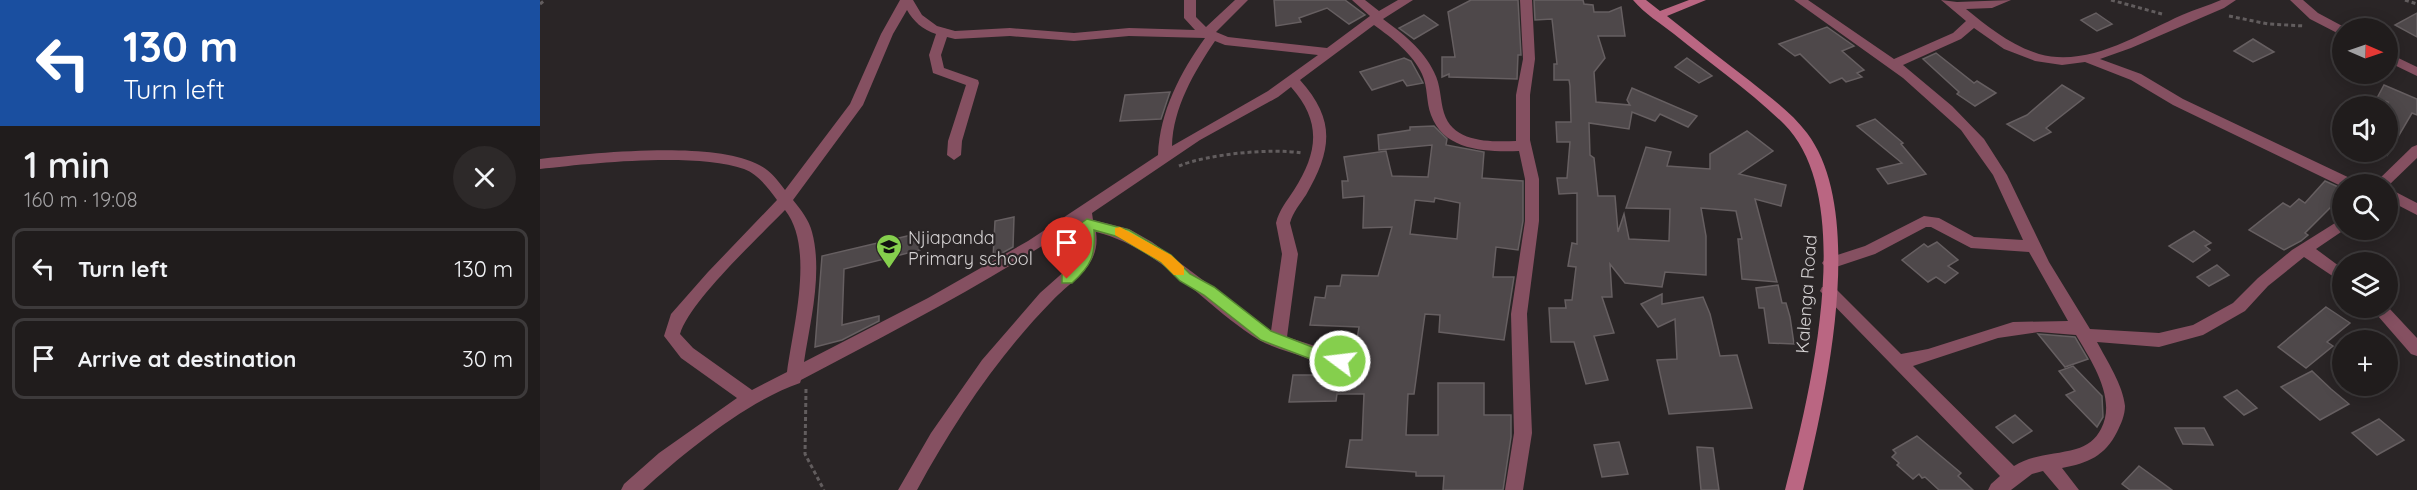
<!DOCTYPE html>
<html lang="en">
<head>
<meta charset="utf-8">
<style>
  body { margin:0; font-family:Quicksand,sans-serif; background:#2d2929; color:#f1f3f6; height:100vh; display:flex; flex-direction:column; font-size:22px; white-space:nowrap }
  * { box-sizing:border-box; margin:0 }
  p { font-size:20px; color:#a2a1a3 }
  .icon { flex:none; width:33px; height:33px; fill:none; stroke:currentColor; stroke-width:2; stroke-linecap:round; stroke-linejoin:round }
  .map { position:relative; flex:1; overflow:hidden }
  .side { display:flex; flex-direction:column; background:#201c1c; width:540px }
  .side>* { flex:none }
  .banner { background:#1a4fa0; color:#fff; overflow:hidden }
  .needle { width:39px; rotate:92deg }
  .controls { position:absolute; left:1792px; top:18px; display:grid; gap:12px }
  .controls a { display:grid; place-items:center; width:66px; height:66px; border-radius:50%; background:#201c1c; box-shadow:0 3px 15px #0003,0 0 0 2px #3d3a3b; font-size:30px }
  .pin { position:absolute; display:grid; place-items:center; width:51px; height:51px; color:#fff; margin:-62px -26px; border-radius:50% 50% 50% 0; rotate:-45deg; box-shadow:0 0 6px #0007 }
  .pin .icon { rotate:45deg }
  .me { position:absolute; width:66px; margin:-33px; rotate:285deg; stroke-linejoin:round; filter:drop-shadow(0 0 4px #0008) }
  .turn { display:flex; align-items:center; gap:21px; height:126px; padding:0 24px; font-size:27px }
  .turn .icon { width:78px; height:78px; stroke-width:2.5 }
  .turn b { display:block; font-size:42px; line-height:51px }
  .round { display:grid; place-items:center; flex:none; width:63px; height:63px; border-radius:32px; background:#2d2929 }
  .headline { display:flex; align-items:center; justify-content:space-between; height:102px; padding:0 24px }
  h1 { font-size:36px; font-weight:600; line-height:45px }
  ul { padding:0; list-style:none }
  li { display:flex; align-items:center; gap:18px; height:81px; margin:0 12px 9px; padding:0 12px; border:3px solid #3d3a3b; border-radius:12px }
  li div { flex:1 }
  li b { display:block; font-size:22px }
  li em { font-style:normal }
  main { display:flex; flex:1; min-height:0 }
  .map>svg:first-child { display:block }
  .building { fill:#4e484a; stroke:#665f61; stroke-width:1.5; fill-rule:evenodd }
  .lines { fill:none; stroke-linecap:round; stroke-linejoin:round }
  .path { stroke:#625d5e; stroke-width:3; stroke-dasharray:4 3; stroke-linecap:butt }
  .street { fill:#855061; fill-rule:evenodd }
  .secondary { fill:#ba6682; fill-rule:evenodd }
  .route { fill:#85cf4d; stroke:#568732; stroke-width:1.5 }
  .slow { fill:#f59e0b }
  .labels { text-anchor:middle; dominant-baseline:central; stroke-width:4.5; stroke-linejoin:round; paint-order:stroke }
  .poi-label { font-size:18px; fill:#d4d1d2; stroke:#2a2526; text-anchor:start }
  .street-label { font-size:18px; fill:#d4d1d2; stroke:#2a2526 }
</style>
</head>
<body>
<main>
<section class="side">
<div class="banner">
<div class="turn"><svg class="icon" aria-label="left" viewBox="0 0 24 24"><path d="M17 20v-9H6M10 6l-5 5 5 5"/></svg><div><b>130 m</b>Turn left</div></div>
</div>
<div class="headline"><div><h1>1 min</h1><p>160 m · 19:08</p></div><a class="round"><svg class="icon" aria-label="close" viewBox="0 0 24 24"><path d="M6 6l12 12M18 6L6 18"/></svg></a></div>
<ul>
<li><svg class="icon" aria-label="left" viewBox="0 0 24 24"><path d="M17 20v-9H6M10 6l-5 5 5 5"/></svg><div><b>Turn left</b></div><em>130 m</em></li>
<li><svg class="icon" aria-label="arrive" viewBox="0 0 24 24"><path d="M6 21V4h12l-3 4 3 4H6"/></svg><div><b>Arrive at destination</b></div><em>30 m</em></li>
</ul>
</section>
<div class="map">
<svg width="1877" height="490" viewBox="0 0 1877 490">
  <rect width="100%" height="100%" fill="#2a2526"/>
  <g class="building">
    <path d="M734,0H805L825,15L809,24L787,8L759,18L761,22L736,26Z"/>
    <path d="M931,0H978L981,55H978L977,79L909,77V74L902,77V57H915L908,12Z"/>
    <path d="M994,0H1043L1044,4L1053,5L1054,12H1069L1081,7L1085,36H1058L1065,58L1054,72L1056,102L1090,105L1087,100L1092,88L1157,116L1148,127L1120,114L1115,121L1092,112L1089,129L1049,123L1050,155L1054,158L1058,196H1075L1078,232L1084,214L1089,239L1129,241L1130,209L1086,208L1106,147L1131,152L1127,166L1170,169V154L1207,131L1233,151L1199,174L1246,185L1241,206L1215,199L1237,282L1202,279L1198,239H1202L1196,211L1161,208L1166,236V275L1125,272L1122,287L1085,283L1070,264L1072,297H1062L1074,333L1054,336L1068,380L1046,384L1034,342H1011L1009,308H1026L1025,300H1032L1036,267L1028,266L1032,243L1037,244V193L1019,194L1017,178H1027L1030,142H1017L1016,122H1031L1030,86L1029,80H1014V64H1017L1012,19L995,20Z"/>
    <path d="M1556,13L1572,24L1557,31L1541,20Z"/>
    <path d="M1877,13V37L1855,25Z"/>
    <path d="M884,15L898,25L874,39L859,28Z"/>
    <path d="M1287,27L1314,46L1302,51L1324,70L1317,73L1322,77L1306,82L1302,78L1290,83L1260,54L1255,56L1239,44Z"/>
    <path d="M1713,39L1734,52L1713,62L1694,51Z"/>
    <path d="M1396,53L1434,83L1437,81L1456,93L1435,106L1417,94L1419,92L1383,59Z"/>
    <path d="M864,58L871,61L883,83L867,86L863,80L832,90L820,72Z"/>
    <path d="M1147,58L1172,76L1159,83L1135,67Z"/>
    <path d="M1522,85L1544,98L1506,128L1511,132L1494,141L1467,124L1487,115Z"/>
    <path d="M1844,85L1877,99V115L1872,113L1848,154V102L1837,98Z"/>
    <path d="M630,92L621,119L580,121L585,95Z"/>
    <path d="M1335,119L1363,143L1361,144L1386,174L1348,184L1337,169L1362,163L1317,126Z"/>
    <path d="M894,126L907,139L906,145L944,152L942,178L983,181V221L978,250L956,247L953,277H974L964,340L899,332L900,315L885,314L874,394H868L866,435H898V383H944V415H971V437L963,490H903L904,476H876V472L806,467L810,440H822L824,394H797L796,401L749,402L753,375H808L809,369H812L819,327L770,325L775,297L785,298L787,286H800L802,275L838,276L852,227L823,228L824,196L803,198L802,181H808L804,157L846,151L852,176L888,177L892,145L839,150L838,135L870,130V127ZM895,198L920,203L917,239L870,234L875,200L894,202Z"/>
    <path d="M1785,181L1803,189V195L1765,233L1768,235L1761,241L1744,250L1709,230L1743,203L1750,207L1759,199L1765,203Z"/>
    <path d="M474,217L473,247L453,258L455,221Z"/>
    <path d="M1654,231L1671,243L1665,246L1670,250L1653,262L1629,246Z"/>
    <path d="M380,233V250L304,269L302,325L339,316V321L302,340L275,347L282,256Z"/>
    <path d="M1397,242L1418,260L1408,266L1418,273L1405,283L1396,277L1388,282L1362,260L1384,244L1388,247Z"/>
    <path d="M1677,265L1689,275L1669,286L1657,277Z"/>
    <path d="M1238,285L1242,303H1246L1250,317L1254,344L1229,343L1224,308H1219L1216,288Z"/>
    <path d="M1122,294V304L1163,297L1170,314L1180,356L1197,355L1212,408L1129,414L1117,360L1137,359L1135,319L1118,327L1101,304Z"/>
    <path d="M1786,307L1810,323L1787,342L1793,346L1766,368L1738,347Z"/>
    <path d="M1498,334L1535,337L1548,359L1525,367Z"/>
    <path d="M1533,366L1562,396L1563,417L1557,427L1526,395L1535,391L1519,371Z"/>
    <path d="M1772,371L1791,389L1809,404L1780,420L1741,387Z"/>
    <path d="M1697,390L1717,408L1704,415L1684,397Z"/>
    <path d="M1475,415L1492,431L1473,443L1456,427Z"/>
    <path d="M1839,419L1864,440L1837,455L1812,433Z"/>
    <path d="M1635,428H1664L1673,445L1643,444Z"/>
    <path d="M1377,436L1421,473L1418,476L1433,490H1399L1385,477L1382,478L1379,474L1373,479L1357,465L1359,463L1352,457L1356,453L1353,450Z"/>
    <path d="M1079,442L1088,474L1062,477L1054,445Z"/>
    <path d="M1157,447L1173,448L1179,490H1161Z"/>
    <path d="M1599,466L1632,490H1590L1582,484Z"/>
  </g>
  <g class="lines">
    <g class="path">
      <path d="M1571,0L1622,14"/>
      <path d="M1865,0L1877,4"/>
      <path d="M0,4L5,0"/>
      <path d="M1689,16L1728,24L1765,26"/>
      <path d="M639,166C668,154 731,148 762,153"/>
      <path d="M266,389L265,454L284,490"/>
    </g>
    <g class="street">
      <path d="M360,0H373L382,15L397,26L415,31L470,28L534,33L589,28L655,30L644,18V0H656V17L666,27L695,0H708L676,32L688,37L787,48L830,16L812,0H825L839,11L858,0H873L843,19C862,33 884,50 894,72C901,85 900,100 904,113C913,143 951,142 976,141V95L983,59L980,0H992L995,59L990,95V140L999,179V221L987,314L992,433L983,490H965L974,433L971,314L985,221V179L979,151C946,152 904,151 891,115C886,102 888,87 882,74C873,54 852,38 834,25L760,80C796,120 792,150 766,195C760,204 753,212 750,223L758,254L747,337L806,356L808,361L806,366C793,370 778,363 766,358C751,352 733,348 719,340C664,306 621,248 556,232C561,266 533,279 512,301C458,356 414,422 377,490H358L391,433L442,360L500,293L536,261L542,246L539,222C451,281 356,330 261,380L260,383C207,401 145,452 103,490H81L84,484L119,453L197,398L141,358L124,336L131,314L168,272L237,200C228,188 218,174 204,169C156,152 51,163 0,169V159C54,153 167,141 215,163C228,168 237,179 245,190L310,104L341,34ZM367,10C373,21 383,30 396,34L389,55L393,73L426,85L408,141L407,155L414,160L421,155L422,141L439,83L438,80L404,68L401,55L407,37L415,39L470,36L534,41L589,36L665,38C640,73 620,111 618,155L488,241L388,298L264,362C270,322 283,273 272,232C269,220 261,210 253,200L323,105L353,34ZM675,41L685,45L778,55L728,91L632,146C633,108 654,72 675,41ZM751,87C782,122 778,152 754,190C747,201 739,210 736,223L742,254L731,331L612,242L589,229L553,220L552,213L660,140L738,97ZM245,210C275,248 253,326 247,372L212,390L153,348L140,334C150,301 218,238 245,210Z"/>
      <path d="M1254,0H1268L1354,59L1413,33L1426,21L1401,0L1417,2L1471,0L1452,8L1426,9C1447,26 1470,45 1499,54C1548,68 1599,34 1642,15C1655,9 1668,6 1681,0H1696L1684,8L1591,48L1560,59L1601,74L1643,99L1814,180L1816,184H1803V187L1633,105L1591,80L1545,62L1522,65L1495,61L1464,49L1434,28L1421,39L1363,65L1412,106L1444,139L1467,175L1509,262L1550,329L1619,333L1653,325L1693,303L1718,278L1752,250L1803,218L1804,230L1776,249L1803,269V283L1764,257L1728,286L1705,311L1663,335L1619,347L1557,342C1567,361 1583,385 1585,406C1585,415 1581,424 1577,432C1565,456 1548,463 1522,468L1539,490H1519L1503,471L1492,474L1471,490H1448L1451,484L1460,476L1280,291L1282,287H1294L1361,354L1388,349L1473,322L1528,321L1489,252L1431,248L1391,227H1386L1335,254L1290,269L1285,267L1282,263L1285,259L1325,246L1384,216L1399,218L1434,237L1483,240L1453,175L1421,130L1363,78ZM1499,332L1536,335C1552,362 1577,399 1561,429C1556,439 1547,446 1536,449C1515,455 1493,454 1474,466L1373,366L1458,338Z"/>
      <path d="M1750,0H1763L1778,13L1806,28H1803V36L1770,19Z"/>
      <path d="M1848,53L1877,67V76L1848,62Z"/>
      <path d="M1877,145V158L1848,186L1834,184L1872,147Z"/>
      <path d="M1848,188L1877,203V215L1848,200Z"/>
      <path d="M1848,307L1877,338V356L1871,354L1831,308Z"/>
    </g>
    <path class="secondary" d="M1093,0H1106L1120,11L1149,0H1166L1127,16C1155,38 1182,60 1210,81C1230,97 1252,113 1267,133C1328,214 1285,399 1263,490H1245C1269,399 1319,199 1244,124C1210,91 1171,64 1134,34C1120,23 1105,14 1093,0Z"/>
  </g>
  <path class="route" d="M547,219L589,230L631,255L650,274L674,287L731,331L785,352L805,356L807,361L805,365L784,364L721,340L664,295L640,281L621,262L579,237L554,230C556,255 551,266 532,283H522V275C543,258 542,250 540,224Z"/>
  <path class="slow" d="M580,227L631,255L644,267V275H634L621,262L575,235V228Z"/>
  <defs>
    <symbol id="school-pin" viewBox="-11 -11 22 30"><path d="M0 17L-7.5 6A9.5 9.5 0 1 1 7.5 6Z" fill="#85cf4d" stroke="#2a2526"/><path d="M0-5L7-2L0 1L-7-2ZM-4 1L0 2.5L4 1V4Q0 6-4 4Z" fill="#111"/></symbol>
  </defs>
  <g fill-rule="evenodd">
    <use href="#school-pin" x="334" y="232" width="30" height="40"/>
  </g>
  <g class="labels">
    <g class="poi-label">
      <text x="368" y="237">Njiapanda<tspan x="368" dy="21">Primary school</tspan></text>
    </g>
    <g class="street-label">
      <text transform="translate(1266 294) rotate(-86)">Kalenga Road</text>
    </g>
  </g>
</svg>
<div class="controls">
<a><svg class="needle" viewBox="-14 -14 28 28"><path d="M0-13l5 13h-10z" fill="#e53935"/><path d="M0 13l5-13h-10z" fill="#a2a1a3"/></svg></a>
<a><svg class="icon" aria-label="sound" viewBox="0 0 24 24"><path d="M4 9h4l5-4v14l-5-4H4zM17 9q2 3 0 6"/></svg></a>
<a><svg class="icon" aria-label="search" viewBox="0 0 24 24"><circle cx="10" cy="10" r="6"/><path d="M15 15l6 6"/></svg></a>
<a><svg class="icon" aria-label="layers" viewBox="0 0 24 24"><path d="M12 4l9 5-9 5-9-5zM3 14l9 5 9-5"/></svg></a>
<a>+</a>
</div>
<div class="pin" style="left:527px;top:279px;background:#d93025"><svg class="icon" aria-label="arrive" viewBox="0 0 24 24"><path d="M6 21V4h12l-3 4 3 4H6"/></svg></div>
<svg class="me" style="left:800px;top:361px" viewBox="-20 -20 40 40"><circle r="17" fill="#85cf4d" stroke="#fff" stroke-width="3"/><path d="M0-11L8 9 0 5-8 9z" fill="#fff"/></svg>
</div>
</main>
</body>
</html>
